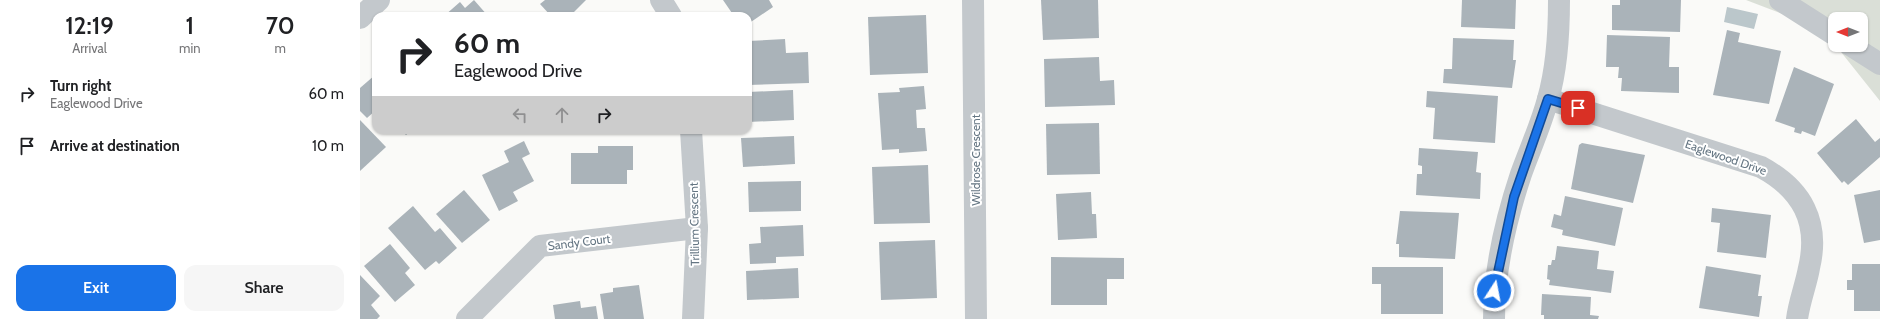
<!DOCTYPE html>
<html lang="en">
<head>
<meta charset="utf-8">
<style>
  body { margin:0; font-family:Cabin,sans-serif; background:#f6f6f6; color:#202124; height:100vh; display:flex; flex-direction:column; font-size:15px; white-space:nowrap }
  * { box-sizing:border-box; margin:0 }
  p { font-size:13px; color:#757577 }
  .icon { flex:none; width:22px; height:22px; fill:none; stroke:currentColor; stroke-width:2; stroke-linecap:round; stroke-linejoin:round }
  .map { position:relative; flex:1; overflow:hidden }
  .drawer { display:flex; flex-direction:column; background:#fff; width:360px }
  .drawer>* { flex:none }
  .guide { position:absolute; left:12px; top:12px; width:380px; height:122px; border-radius:12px; box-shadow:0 1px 3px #0004; background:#fff; color:#202124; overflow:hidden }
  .needle { width:26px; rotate:270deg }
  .fabs { position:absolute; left:1468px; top:12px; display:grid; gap:8px }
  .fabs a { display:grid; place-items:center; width:40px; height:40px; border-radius:8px; background:#fff; box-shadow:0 1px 3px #0004; font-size:20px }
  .pin { position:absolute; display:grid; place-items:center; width:34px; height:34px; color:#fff; margin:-17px; border-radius:8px; box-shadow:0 2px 6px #0006 }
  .me { position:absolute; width:44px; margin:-22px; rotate:11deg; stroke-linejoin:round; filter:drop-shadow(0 0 3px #0008) }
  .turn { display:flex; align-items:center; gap:14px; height:84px; padding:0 16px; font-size:18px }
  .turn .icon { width:52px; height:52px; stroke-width:2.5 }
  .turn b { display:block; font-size:28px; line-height:34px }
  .lanes { display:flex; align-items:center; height:38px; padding:0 16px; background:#0003; justify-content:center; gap:20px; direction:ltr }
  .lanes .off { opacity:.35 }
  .eta { display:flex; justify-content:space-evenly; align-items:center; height:68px; text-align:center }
  .eta b { font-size:24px; font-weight:600; line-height:28px }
  .action { display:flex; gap:8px; margin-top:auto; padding:8px 16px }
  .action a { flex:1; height:46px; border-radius:12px; background:#1a73e8; color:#fff; font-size:16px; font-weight:600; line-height:46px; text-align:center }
  .action a+a { background:#f6f6f6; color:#202124 }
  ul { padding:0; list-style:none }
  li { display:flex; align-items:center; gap:12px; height:52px; padding:0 16px }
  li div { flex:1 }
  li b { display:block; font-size:15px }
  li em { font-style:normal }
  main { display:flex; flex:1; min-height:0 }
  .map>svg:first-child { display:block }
  .green { fill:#dadfd7; fill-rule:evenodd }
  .water { fill:#bbc7cb }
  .building { fill:#aab3b9 }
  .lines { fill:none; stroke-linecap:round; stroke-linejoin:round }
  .minor { stroke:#c3c8cc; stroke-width:22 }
  .route-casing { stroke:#114b97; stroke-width:10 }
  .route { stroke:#1a73e8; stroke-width:7 }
  .labels { text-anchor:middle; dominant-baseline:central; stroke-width:4; stroke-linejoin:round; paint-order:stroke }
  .street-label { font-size:12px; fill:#657683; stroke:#fff }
</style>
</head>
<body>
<main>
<section class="drawer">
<div class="eta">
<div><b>12:19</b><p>Arrival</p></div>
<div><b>1</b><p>min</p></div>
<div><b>70</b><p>m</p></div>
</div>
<ul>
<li><svg class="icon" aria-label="right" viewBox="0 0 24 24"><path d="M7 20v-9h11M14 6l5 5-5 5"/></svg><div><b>Turn right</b><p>Eaglewood Drive</p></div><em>60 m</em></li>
<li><svg class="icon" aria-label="arrive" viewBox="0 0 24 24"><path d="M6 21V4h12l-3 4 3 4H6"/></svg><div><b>Arrive at destination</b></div><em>10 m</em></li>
</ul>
<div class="action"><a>Exit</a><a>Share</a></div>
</section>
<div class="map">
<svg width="1520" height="319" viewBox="0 0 1520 319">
  <rect width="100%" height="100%" fill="#fafaf8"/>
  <path class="green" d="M1386,0H1520V101L1473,42L1438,20ZM1475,19H1501V45H1475Z"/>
  <path class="water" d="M1367,7L1398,14L1394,29L1364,22Z"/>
  <g class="building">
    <path d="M114,0L128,16H84L100,2L105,8Z"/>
    <path d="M185,0H226L210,16H191L180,4Z"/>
    <path d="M363,0H409L413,7L388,24V16H374Z"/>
    <path d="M681,0H738L739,38L683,40Z"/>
    <path d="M1102,0H1156L1155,29L1101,27Z"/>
    <path d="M1260,0H1321L1320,32L1252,30V5H1260Z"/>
    <path d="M566,15L568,73L510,75L508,17Z"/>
    <path d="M1367,30L1380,33L1378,42L1421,51L1409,104L1353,95Z"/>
    <path d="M1247,35L1310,37L1309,67H1319V93L1261,91L1262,78H1258L1259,67H1246Z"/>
    <path d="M1093,38L1154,40L1153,60H1156L1152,88L1083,83L1084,69H1092Z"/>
    <path d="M425,39L426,53L448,52L449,83L388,85V41Z"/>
    <path d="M739,57L740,81L754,80L755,105L685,107L684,59Z"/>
    <path d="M1434,67L1474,84L1455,136L1442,131L1441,134L1434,132L1435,128L1415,121Z"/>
    <path d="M15,75L16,110L7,118L0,111V88Z"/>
    <path d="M564,86L566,109L556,110L557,128H565L567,151L539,153V149L522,150L518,93L540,92L539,88Z"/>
    <path d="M433,90L434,120L388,122V92Z"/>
    <path d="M1067,91L1138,96L1135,143L1073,139L1075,108L1066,107Z"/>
    <path d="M1496,119L1515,142L1520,138V157L1488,185L1484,181L1482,183L1457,153Z"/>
    <path d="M0,120L26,147L0,171Z"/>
    <path d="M739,123L740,174L687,175L686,124Z"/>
    <path d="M41,130H52L46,135Z"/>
    <rect x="223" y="130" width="54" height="3"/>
    <path d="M434,136L435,164L383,167L381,138Z"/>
    <path d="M164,141L170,154L162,158L174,181L153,192L158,201L139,211L122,175L149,162L144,151Z"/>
    <path d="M1222,143L1285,155L1273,203L1211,189L1219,145Z"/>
    <path d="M238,146H273V170H267V184H211V153H238Z"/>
    <path d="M1059,148L1118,152L1116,172L1121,173L1120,199L1056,195L1057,174H1062V166L1058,165Z"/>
    <path d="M568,165L570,223L514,224L512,167Z"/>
    <path d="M441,181V211L389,212L388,182Z"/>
    <path d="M104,190L130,220L102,243L76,214Z"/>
    <path d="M1520,190V240L1504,243L1494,195Z"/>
    <path d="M731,192L732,214H736L737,238L698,240L696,194Z"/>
    <path d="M1205,196L1263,208L1255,246L1202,235L1203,230L1191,227L1194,214L1201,216Z"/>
    <path d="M53,206L75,232L80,228L97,248L79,264L76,261L65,270L28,228Z"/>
    <path d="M1352,208L1411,215L1406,258L1357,252L1360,223L1351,222Z"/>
    <path d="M1040,211L1099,213L1095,259L1039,257V244H1036Z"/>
    <path d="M443,225L444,256L416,257V263L390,264L389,244L401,243L400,227Z"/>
    <path d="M575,240L577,298L521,300L519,242Z"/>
    <path d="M30,244L50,268L45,273L55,285L35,302L4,266Z"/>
    <path d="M1197,246L1239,251L1237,269L1254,271L1251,293L1189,285L1190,280L1187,279L1188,265H1191L1192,260H1195Z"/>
    <path d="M691,257L764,258V279H747V305H691Z"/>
    <path d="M1492,264H1520V311H1494V290H1487V280H1492Z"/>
    <path d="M1346,266L1401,275L1398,296H1402L1399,317L1339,308Z"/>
    <path d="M1012,267H1083V314H1021V284H1012Z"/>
    <path d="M438,268L439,298L387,300L386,271Z"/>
    <path d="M0,275L20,296L11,305L20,316L17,319H0Z"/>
    <path d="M279,285L284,319H244L240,294L253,292V288Z"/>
    <path d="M1182,294L1231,297L1230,315L1239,316L1238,319H1184V315H1181Z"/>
    <path d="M220,301L221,308L236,306L238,319H195L193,305Z"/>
  </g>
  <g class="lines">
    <g class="minor">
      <path d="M301,0L311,16"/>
      <path d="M613,0L616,319"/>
      <path d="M1420,0L1475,35"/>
      <path d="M0,18L19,0"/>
      <path d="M1490,45L1520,64"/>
      <path d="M1188,99L1401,167C1442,189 1460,222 1449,268C1446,285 1439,302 1437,319"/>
      <path d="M331,130L337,228L333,319"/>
      <path d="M107,319L180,246L337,228"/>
      <path d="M1134,319C1134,271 1146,219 1161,174C1170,149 1181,125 1188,99C1197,68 1199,33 1199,0"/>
    </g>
  </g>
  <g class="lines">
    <defs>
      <path id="route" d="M1134,291L1154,197L1188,99L1218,108"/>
    </defs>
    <use href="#route" class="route-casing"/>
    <use href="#route" class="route"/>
  </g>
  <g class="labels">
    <g class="street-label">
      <text transform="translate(1366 157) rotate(19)">Eaglewood Drive</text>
      <text transform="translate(615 160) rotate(-90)">Wildrose Crescent</text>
      <text transform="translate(334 224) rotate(-91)">Trillium Crescent</text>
      <text transform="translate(219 242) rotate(-7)">Sandy Court</text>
    </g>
  </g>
</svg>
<div class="fabs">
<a><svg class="needle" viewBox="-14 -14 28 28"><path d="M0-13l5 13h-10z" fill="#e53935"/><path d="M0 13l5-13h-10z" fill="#757577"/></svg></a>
</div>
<div class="pin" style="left:1218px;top:108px;background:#d93025"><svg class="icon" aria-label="arrive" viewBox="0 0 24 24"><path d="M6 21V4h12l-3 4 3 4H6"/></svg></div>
<svg class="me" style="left:1134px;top:291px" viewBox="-20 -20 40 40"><circle r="17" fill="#1a73e8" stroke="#fff" stroke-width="3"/><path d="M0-11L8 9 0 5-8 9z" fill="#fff"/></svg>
<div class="guide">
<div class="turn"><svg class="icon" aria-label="right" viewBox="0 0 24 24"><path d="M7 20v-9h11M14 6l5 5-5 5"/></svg><div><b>60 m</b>Eaglewood Drive</div></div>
<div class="lanes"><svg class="icon off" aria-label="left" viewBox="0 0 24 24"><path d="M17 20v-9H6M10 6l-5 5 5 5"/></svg><svg class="icon off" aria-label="ahead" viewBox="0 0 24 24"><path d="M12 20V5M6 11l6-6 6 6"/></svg><svg class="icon" aria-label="right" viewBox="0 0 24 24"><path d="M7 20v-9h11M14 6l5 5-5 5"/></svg></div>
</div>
</div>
</main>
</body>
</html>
